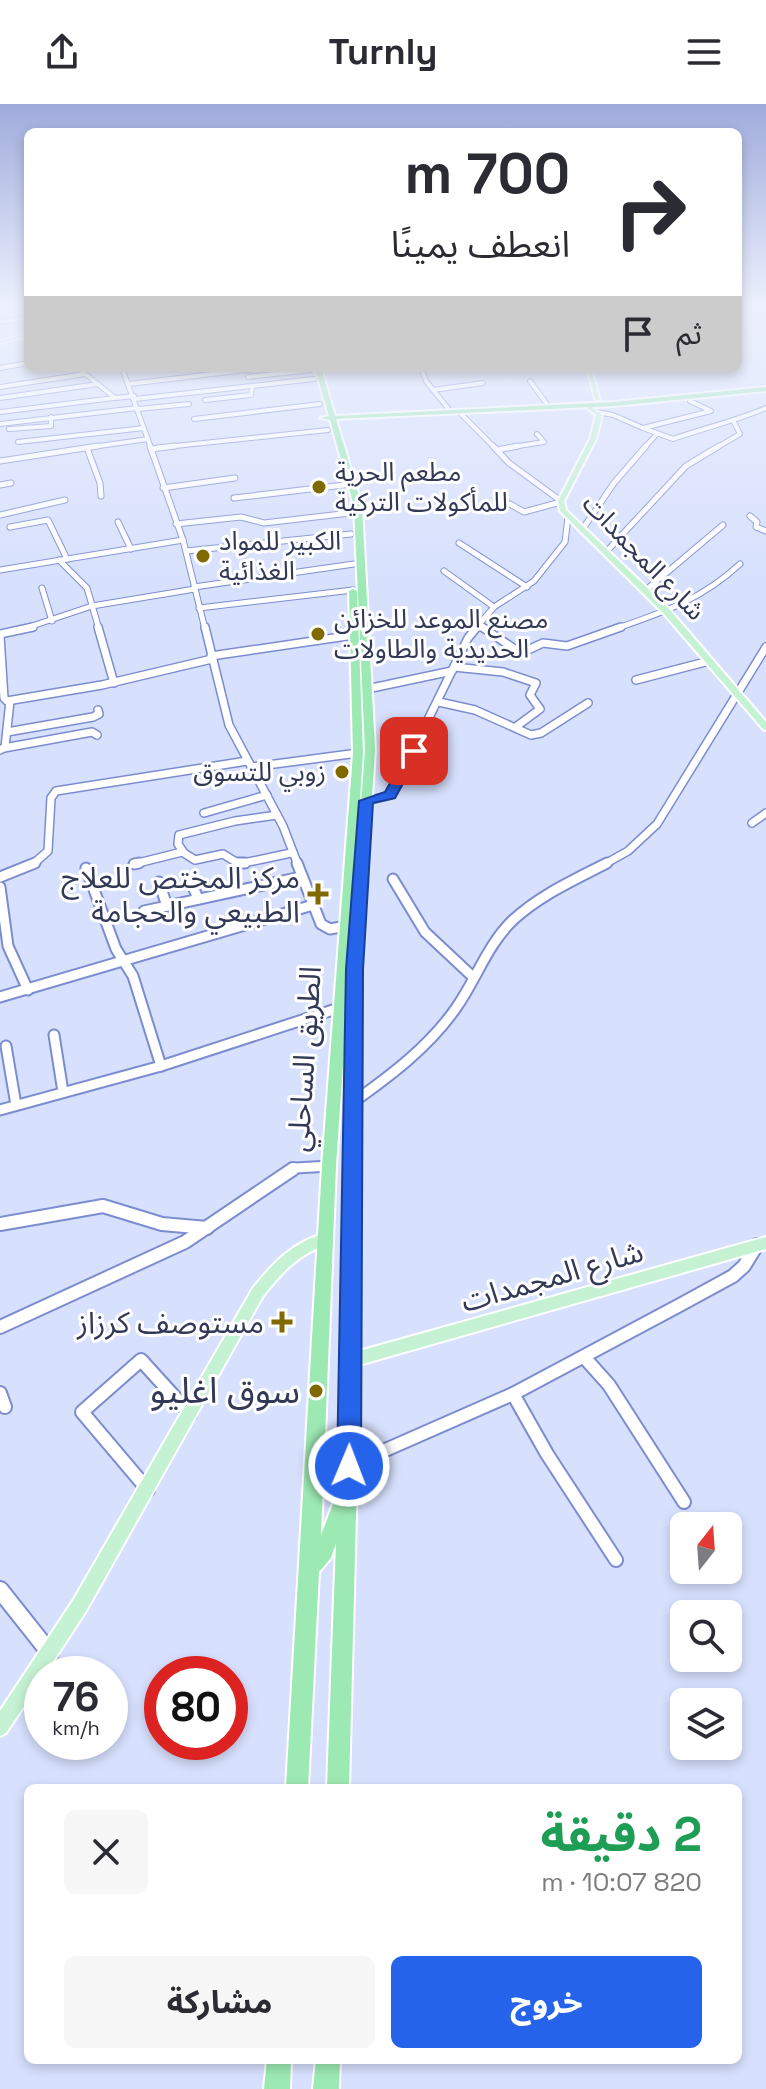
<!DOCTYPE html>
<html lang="ar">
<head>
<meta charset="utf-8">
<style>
  body { margin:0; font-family:"Space Grotesk","Noto Sans Arabic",sans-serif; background:#f7f7f7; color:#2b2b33; direction:rtl; height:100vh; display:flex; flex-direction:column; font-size:30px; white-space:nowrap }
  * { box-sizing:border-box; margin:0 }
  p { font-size:26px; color:#7c7c81 }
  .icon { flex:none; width:44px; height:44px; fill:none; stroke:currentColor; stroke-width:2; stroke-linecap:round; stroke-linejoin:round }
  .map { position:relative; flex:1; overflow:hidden; direction:ltr }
  .side { position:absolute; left:24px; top:1680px; width:718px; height:280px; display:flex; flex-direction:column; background:#fff; border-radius:12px; box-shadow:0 4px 12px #0003; direction:rtl }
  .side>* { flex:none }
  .banner { position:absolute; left:24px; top:24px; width:718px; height:244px; border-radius:12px; box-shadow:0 4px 12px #0003; direction:rtl; background:#fff; color:#2b2b33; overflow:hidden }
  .needle { width:52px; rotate:17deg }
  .buttons { position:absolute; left:670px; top:1408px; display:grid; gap:16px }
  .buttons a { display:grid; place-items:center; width:72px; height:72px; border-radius:12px; background:#fff; box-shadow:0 4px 12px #0003; font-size:40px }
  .speed { position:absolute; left:24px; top:1552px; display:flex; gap:16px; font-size:40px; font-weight:700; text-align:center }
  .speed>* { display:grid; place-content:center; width:104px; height:104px; border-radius:50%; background:#fff; box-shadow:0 4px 12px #0003; line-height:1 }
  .speed small { font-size:20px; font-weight:400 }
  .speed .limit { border:12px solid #d22; background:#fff; color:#111 }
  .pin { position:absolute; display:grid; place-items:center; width:68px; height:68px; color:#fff; margin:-34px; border-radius:16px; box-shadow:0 4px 12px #0006 }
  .me { position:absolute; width:88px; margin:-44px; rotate:1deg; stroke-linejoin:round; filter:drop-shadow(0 0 6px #0008) }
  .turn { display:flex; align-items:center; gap:28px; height:168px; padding:0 40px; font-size:36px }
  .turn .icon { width:104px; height:104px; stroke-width:2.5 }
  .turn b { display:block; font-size:56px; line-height:68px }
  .then { display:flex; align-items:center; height:76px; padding:0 40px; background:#0003; gap:16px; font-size:30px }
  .round { display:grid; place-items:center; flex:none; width:84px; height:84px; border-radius:12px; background:#f7f7f7 }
  .summary { display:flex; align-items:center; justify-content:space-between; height:136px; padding:0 40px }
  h1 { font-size:48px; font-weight:700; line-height:60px; color:#1e9e55 }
  .button { display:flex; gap:16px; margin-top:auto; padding:16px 40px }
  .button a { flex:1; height:92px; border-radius:12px; background:#2563eb; color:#fff; font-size:32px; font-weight:700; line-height:92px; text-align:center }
  .button a+a { background:#f7f7f7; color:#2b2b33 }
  header { display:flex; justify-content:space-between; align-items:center; height:104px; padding:0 40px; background:#fff; font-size:36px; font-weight:700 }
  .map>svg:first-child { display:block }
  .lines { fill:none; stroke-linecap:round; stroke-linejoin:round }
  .minor-far5-casing { stroke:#7c8cd0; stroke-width:6 }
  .minor-far4-casing { stroke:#7c8cd0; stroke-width:7 }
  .minor-far3-casing { stroke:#7c8cd0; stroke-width:10 }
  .minor-far2-casing { stroke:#7c8cd0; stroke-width:13 }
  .minor-far1-casing { stroke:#7c8cd0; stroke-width:16 }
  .minor-casing { stroke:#7c8cd0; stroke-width:20 }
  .major-casing { stroke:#fff; stroke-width:4 }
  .highway-casing { stroke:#fff; stroke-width:4 }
  .minor-far5 { stroke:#fff; stroke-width:4 }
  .minor-far4 { stroke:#fff; stroke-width:5 }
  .minor-far3 { stroke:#fff; stroke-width:7 }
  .minor-far2 { stroke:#fff; stroke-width:9 }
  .minor-far1 { stroke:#fff; stroke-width:12 }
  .minor { stroke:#fff; stroke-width:16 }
  .major { fill:#c4f2d2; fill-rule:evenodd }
  .highway { fill:#9de9b4; fill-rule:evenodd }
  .route { fill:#2563eb; stroke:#184099; stroke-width:2 }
  .poi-dot { fill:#816902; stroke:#fff; stroke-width:3 }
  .labels { text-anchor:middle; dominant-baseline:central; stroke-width:6; stroke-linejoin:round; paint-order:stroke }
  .far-poi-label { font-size:26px; fill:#323957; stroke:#fff; text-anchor:start }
  .far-street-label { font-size:26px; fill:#323957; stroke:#fff }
  .poi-label { font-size:30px; fill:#323957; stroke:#fff; text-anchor:end }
  .street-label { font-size:30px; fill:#323957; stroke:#fff }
  .near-poi-label { font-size:36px; fill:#323957; stroke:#fff; text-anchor:end }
</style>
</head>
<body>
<header><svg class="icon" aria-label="menu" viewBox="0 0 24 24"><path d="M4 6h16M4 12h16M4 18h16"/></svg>Turnly<svg class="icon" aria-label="share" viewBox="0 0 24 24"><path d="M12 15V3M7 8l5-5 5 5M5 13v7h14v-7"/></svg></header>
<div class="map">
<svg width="766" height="1985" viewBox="0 0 766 1985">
  <rect width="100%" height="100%" fill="#d7e0fd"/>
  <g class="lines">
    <defs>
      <g id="minor-far5">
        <path d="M0,218L28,214"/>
        <path d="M0,264L28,259"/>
        <path d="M78,264L115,294L134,292"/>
        <path d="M122,264L151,344"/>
        <path d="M421,264L426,277L451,308"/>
        <path d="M248,273L311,266"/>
        <path d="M530,277L549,303"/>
        <path d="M129,280L262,264"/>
        <path d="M0,283L85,270"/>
        <path d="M433,286L483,279"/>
        <path d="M0,294L98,280"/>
        <path d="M135,295L314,275"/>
        <path d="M205,296L251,291L252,283"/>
        <path d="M138,305L189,300"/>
        <path d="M0,308L114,294"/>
        <path d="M597,308L613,311L643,324L711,307L690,297"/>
        <path d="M460,309L495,344"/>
        <path d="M194,315L320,300"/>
        <path d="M0,320L137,304"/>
        <path d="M643,324L673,335C704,324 736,317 766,304"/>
        <path d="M9,325L51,322V313"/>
        <path d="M18,338L144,324"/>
        <path d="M85,344L148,335"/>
        <path d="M156,344L328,326"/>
        <path d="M506,344L544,338L537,330"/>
        <path d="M644,344L656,331"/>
        <path d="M716,344L740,330L734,318"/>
      </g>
      <g id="minor-far4">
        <path d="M150,342L183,436L205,525"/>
        <path d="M493,342L509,359L561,397"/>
        <path d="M87,344L100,379L101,392"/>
        <path d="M151,345L175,342"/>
        <path d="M497,346L518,342"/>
        <path d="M0,357L98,342"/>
        <path d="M0,381L11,379"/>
        <path d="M163,384L235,374"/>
        <path d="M234,394L344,381"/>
        <path d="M510,400L524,408L561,398"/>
        <path d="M0,411L65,396"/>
        <path d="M750,412L757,418L756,423L766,427"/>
        <path d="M118,418L131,445"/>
        <path d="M176,420L241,413L264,419L350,409"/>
        <path d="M10,423L48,416L67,455"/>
        <path d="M582,426L614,379L646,342"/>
        <path d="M459,439L527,483"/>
        <path d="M186,447L351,430"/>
        <path d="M606,448L686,362L719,342"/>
        <path d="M59,456L87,484L99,525"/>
        <path d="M0,466L183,436"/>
        <path d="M444,467L494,503"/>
        <path d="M194,483L361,459"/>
        <path d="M42,484L52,517"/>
        <path d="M646,486L723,421"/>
        <path d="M199,504L353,486"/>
        <path d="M478,521L485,525"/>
        <path d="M23,525L92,502L195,485"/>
        <path d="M475,525L494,503L534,477L565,438L568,413"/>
        <path d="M615,525C664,508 701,496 740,460"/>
      </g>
      <g id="minor-far3">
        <path d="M98,523L114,579"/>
        <path d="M205,523L229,621L283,722L298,761"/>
        <path d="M482,523L522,550"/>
        <path d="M0,530L33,523"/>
        <path d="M0,532L4,594L7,597L102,581L212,555"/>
        <path d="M530,545L543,539L567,542L621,523"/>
        <path d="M211,552L354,531"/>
        <path d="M454,563L503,568L536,579L530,591L540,605L517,622"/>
        <path d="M636,576L709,557"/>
        <path d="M367,585L452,567"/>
        <path d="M439,598L475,606L531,631L541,629L588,599"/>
        <path d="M7,628L93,613L99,610L98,606"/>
        <path d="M4,644L92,628L97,631"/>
        <path d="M0,646L5,643L10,597"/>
        <path d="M252,663L358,649"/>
        <path d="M366,697L391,691L468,534L477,523"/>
        <path d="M204,709L267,691"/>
        <path d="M277,711L235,717L179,731L178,740L184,749L195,756L223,750L239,760L291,749"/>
        <path d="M752,719L766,709"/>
        <path d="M134,760L182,748"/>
        <path d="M32,761L48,747L51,694L56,687L247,657"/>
        <path d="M603,761L628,747L657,720L766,543"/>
      </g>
      <g id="minor-far2">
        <path d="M237,759H245"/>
        <path d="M297,759L321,820L330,825L346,822"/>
        <path d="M134,760L139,759"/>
        <path d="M86,764L116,845L133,872L161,962"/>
        <path d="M0,773L35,759"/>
        <path d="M393,775L425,828L473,873"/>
        <path d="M159,778L167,802"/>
        <path d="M192,780L198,795"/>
        <path d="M0,783L8,842L28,886"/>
        <path d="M144,807L301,773"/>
        <path d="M0,893L313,801"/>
        <path d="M54,931L63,988"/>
        <path d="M6,942L16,1001"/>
        <path d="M352,999C390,972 429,943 456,904C476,876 487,841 513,816C540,791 574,776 607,759"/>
        <path d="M0,1006L161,962L339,904"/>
        <path d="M289,1067L296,1064L329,1062"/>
      </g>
      <g id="minor-far1">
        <path d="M0,1120L103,1102L162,1120L207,1124"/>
        <path d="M0,1223L185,1138L293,1065"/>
        <path d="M584,1253L609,1281L684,1398"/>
        <path d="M0,1289L5,1303"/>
        <path d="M513,1290L547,1350L616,1456"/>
        <path d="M349,1362L513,1290L678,1202L733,1172L744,1162L757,1141"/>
        <path d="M148,1386L82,1308L141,1256L190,1310"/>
      </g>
      <path id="minor" d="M0,1486L50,1549"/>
      <g id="major">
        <path d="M28,230V232L0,239V237Z"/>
        <path d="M587,264H591L600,296L595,295Z"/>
        <path d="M589,301L602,311L596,335L564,397L566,406L670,506L766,618V626L763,625L664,510L560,407L558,397L590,335L596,311L587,304Z"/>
        <path d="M326,1129L331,1131L333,1135L331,1139C298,1150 284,1166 263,1192L86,1507L45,1570H42V1575L6,1629L0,1632V1607L74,1495L253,1184C274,1158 293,1138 326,1129Z"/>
        <path d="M766,1133V1145L352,1263L347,1261L345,1256L347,1251L352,1249Z"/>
      </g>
      <g id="highway">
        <path d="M315,264H321L335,312L614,298L766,283V287L614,302L336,315L362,402L375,646L361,865L360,1256L349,1684H327L336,1439L331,1454L319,1468L308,1684H286L322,1062L353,649L349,487L353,485L357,487L363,649L352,822L365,646L354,402L330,316L320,314L329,312ZM349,873L344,1256L338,1387L321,1431L336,1062Z"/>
        <path d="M267,1956H291L290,1985H264Z"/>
        <path d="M316,1956H340L339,1985H313Z"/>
      </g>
    </defs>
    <use href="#minor-far5" class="minor-far5-casing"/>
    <use href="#minor-far4" class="minor-far4-casing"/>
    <use href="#minor-far3" class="minor-far3-casing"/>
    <use href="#minor-far2" class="minor-far2-casing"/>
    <use href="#minor-far1" class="minor-far1-casing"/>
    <use href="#minor" class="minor-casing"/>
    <use href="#major" class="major-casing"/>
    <use href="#highway" class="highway-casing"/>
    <use href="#minor-far5" class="minor-far5"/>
    <use href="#minor-far4" class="minor-far4"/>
    <use href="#minor-far3" class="minor-far3"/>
    <use href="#minor-far2" class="minor-far2"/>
    <use href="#minor-far1" class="minor-far1"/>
    <use href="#minor" class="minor"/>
    <use href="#major" class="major"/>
    <use href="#highway" class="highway"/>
  </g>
  <linearGradient id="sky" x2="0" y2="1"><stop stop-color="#9fabdb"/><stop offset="0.42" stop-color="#edf1fe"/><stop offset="1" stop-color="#edf1fe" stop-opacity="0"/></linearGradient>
  <rect width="766" height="482" fill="url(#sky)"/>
  <path class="route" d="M414,643L421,647L395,694L373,699L363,865L361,1362L358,1371L349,1374L341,1371L337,1362L346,865L359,697L385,688L408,647Z"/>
  <g class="poi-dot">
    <circle cx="319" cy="383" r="8"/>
    <circle cx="203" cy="452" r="8"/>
    <circle cx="318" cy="530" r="8"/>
    <circle cx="342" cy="668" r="8"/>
    <path d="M314 778h8v8h8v8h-8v8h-8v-8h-8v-8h8z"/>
    <path d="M278 1206h8v8h8v8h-8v8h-8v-8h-8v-8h8z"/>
    <circle cx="316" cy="1287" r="8"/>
  </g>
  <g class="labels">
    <g class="far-poi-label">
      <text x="335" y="368">مطعم الحرية<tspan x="335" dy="30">للمأكولات التركية</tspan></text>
      <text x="219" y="437">الكبير للمواد<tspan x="219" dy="30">الغذائية</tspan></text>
      <text x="334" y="515">مصنع الموعد للخزائن<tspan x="334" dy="30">الحديدية والطاولات</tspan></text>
      <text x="326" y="668" text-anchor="end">زوبي للتسوق</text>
    </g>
    <g class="far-street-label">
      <text transform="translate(644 453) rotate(46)">شارع المجمدات</text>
    </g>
    <g class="poi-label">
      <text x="300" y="773">مركز المختص للعلاج<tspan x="300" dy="34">الطبيعي والحجامة</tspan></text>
      <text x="264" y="1218">مستوصف كرزاز</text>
    </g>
    <g class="street-label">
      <text transform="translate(304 955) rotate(-86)">الطريق الساحلي</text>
      <text transform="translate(552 1172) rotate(-16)">شارع المجمدات</text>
    </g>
    <g class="near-poi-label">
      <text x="300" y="1287">سوق اغليو</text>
    </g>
  </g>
</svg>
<div class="buttons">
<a><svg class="needle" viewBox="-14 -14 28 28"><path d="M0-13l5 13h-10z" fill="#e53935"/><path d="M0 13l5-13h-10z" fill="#7c7c81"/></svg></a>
<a><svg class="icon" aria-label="search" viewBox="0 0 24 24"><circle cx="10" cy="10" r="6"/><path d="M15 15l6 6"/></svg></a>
<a><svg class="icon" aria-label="layers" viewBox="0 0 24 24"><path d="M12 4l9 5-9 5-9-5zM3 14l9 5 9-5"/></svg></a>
</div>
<div class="speed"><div>76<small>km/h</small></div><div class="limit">80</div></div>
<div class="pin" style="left:414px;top:647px;background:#d93025"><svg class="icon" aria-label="arrive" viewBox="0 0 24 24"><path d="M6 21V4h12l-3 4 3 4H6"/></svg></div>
<svg class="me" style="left:349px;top:1362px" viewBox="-20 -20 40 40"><circle r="17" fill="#2563eb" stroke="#fff" stroke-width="3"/><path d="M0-11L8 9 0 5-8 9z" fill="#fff"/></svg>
<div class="banner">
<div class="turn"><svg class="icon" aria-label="right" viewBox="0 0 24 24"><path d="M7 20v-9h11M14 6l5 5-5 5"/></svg><div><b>700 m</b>انعطف يمينًا</div></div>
<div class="then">ثم<svg class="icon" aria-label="arrive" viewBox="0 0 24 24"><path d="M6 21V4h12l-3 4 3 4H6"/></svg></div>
</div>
<section class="side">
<div class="summary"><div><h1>2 دقيقة</h1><p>820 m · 10:07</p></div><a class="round"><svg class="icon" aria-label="close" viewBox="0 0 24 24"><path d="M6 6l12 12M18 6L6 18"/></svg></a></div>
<div class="button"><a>خروج</a><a>مشاركة</a></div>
</section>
</div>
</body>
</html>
